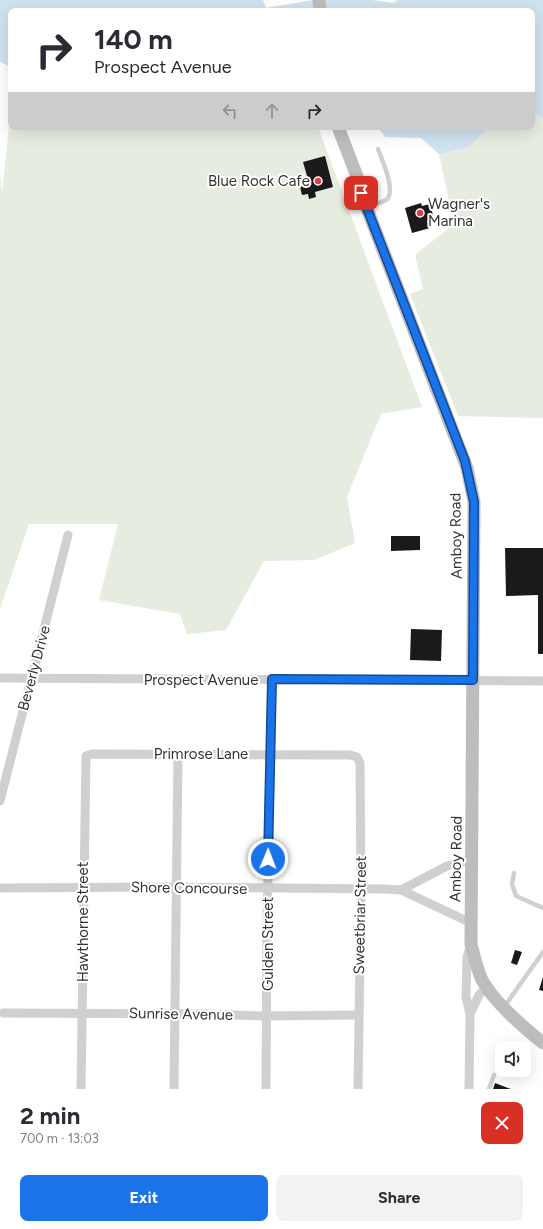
<!DOCTYPE html>
<html lang="en">
<head>
<meta charset="utf-8">
<style>
  body { margin:0; font-family:Figtree,sans-serif; background:#f2f2f3; color:#2b2b33; height:100vh; display:flex; flex-direction:column; font-size:15px; white-space:nowrap }
  * { box-sizing:border-box; margin:0 }
  p { font-size:13px; color:#7c7c81 }
  .icon { flex:none; width:22px; height:22px; fill:none; stroke:currentColor; stroke-width:2; stroke-linecap:round; stroke-linejoin:round }
  .map { position:relative; height:1089px; overflow:hidden }
  .details { display:flex; flex-direction:column; background:#fff; flex:1 }
  .details>* { flex:none }
  .hud { position:absolute; left:8px; top:8px; width:527px; height:122px; border-radius:8px; box-shadow:0 4px 16px #0002; background:#fff; color:#2b2b33; overflow:hidden }
  .fabs { position:absolute; left:495px; top:1041px; display:grid; gap:8px }
  .fabs a { display:grid; place-items:center; width:36px; height:36px; border-radius:8px; background:#fff; box-shadow:0 4px 16px #0002; font-size:20px }
  .pin { position:absolute; display:grid; place-items:center; width:34px; height:34px; color:#fff; margin:-17px; border-radius:8px; box-shadow:0 2px 6px #0006 }
  .me { position:absolute; width:44px; margin:-22px; rotate:1deg; stroke-linejoin:round; filter:drop-shadow(0 0 3px #0008) }
  .turn { display:flex; align-items:center; gap:14px; height:84px; padding:0 20px; font-size:18px }
  .turn .icon { width:52px; height:52px; stroke-width:2.5 }
  .turn b { display:block; font-size:28px; line-height:34px }
  .lanes { display:flex; align-items:center; height:38px; padding:0 20px; background:#0003; justify-content:center; gap:20px; direction:ltr }
  .lanes .off { opacity:.35 }
  .round { display:grid; place-items:center; flex:none; width:42px; height:42px; border-radius:8px; background:#f2f2f3 }
  .overview { display:flex; align-items:center; justify-content:space-between; height:68px; padding:0 20px }
  h1 { font-size:24px; font-weight:700; line-height:30px }
  .primary-button { display:flex; gap:8px; margin-top:auto; padding:8px 20px }
  .primary-button a { flex:1; height:46px; border-radius:8px; background:#1a73e8; color:#fff; font-size:16px; font-weight:700; line-height:46px; text-align:center }
  .primary-button a+a { background:#f2f2f3; color:#2b2b33 }
  .map>svg:first-child { display:block }
  .green { fill:#e6ecdf }
  .water { fill:#cfe2ee }
  .building { fill:#1a1a1a }
  .lines { fill:none; stroke-linecap:round; stroke-linejoin:round }
  .lane { stroke:#d0d0d0; stroke-width:4.5 }
  .street { stroke:#d0d0d0; stroke-width:9 }
  .secondary { stroke:#bdbdbd; stroke-width:13 }
  .route-casing { stroke:#114b97; stroke-width:10 }
  .route { stroke:#1a73e8; stroke-width:7 }
  .poi-dot { fill:#e63946; stroke:#fff; stroke-width:1.5 }
  .labels { text-anchor:middle; dominant-baseline:central; stroke-width:4; stroke-linejoin:round; paint-order:stroke }
  .poi-label { font-size:15px; fill:#333; stroke:#fff; text-anchor:end }
  .street-label { font-size:15px; fill:#333; stroke:#fff }
</style>
</head>
<body>
<div class="map">
<svg width="543" height="1089" viewBox="0 0 543 1089">
  <rect width="100%" height="100%" fill="#fff"/>
  <g class="green">
    <path d="M11,106V127H318L422,407L381,414L347,497L355,543L314,560L264,561L226,630L187,634L180,614L99,600L118,524H29L0,609V172L2,193Z"/>
    <path d="M532,113L543,117V418L458,416L410,294L423,289L415,255L454,224L439,154L467,148L490,127H532Z"/>
  </g>
  <g class="water">
    <path d="M0,0H263L266,8L313,0H372L394,3L397,0H543V117L532,113V11H11V67L0,62Z"/>
    <path d="M378,127H490L467,148L439,154L421,138L385,137Z"/>
  </g>
  <g class="building">
    <path d="M325,156L333,187L315,192L316,197L309,199L308,194L302,195L300,187L305,185L303,177L307,176L303,162Z"/>
    <path d="M421,203L422,206L430,204L434,219L427,221L430,228L412,233L405,208Z"/>
    <path d="M391,536H420V550L391,551Z"/>
    <path d="M505,548H543V654H538V595L506,596Z"/>
    <path d="M411,629L442,630L441,661L410,660Z"/>
    <path d="M515,950L522,952L517,965L511,963Z"/>
    <path d="M543,977V991L539,990Z"/>
    <path d="M495,1083L511,1089H493Z"/>
  </g>
  <g class="lines">
    <g class="lane">
      <path d="M368,206C374,204 381,203 386,200C397,192 382,160 378,149"/>
      <path d="M514,873L512,884L516,896L543,908"/>
      <path d="M504,1007L543,952"/>
      <path d="M489,1089L494,1075"/>
    </g>
    <g class="street">
      <path d="M0,678L543,681"/>
      <path d="M0,801L68,535"/>
      <path d="M0,888L162,887L384,889L401,890L471,923"/>
      <path d="M401,890L447,866L472,859"/>
      <path d="M3,1013L205,1014L263,1016L359,1015"/>
      <path d="M470,1014L479,995L487,987"/>
      <path d="M81,1089L86,756L92,754L350,755L357,757L360,763L361,890L358,1089"/>
      <path d="M174,1089L178,754"/>
      <path d="M266,1089L267,923L272,679"/>
      <path d="M469,1089L470,1014L466,997L467,957L471,944"/>
    </g>
    <g class="secondary">
      <path d="M319,0L320,11"/>
      <path d="M338,127L358,179L361,193L467,468L474,502L471,944C474,956 477,969 482,980C494,1002 523,1027 543,1043"/>
    </g>
  </g>
  <g class="lines">
    <defs>
      <path id="route" d="M268,859L272,679L473,680L474,502L465,461L361,193"/>
    </defs>
    <use href="#route" class="route-casing"/>
    <use href="#route" class="route"/>
  </g>
  <g class="poi-dot">
    <circle cx="318" cy="181" r="4"/>
    <circle cx="420" cy="213" r="4"/>
  </g>
  <g class="labels">
    <g class="poi-label">
      <text x="310" y="181">Blue Rock Cafe</text>
      <text x="428" y="204" text-anchor="start">Wagner's<tspan x="428" dy="17">Marina</tspan></text>
    </g>
    <g class="street-label">
      <text transform="translate(456 536) rotate(-91)">Amboy Road</text>
      <text transform="translate(34 668) rotate(-75)">Beverly Drive</text>
      <text x="201" y="680">Prospect Avenue</text>
      <text x="201" y="754">Primrose Lane</text>
      <text transform="translate(456 859) rotate(-89)">Amboy Road</text>
      <text transform="translate(189 888) rotate(1)">Shore Concourse</text>
      <text transform="translate(360 915) rotate(-89)">Sweetbriar Street</text>
      <text transform="translate(83 922) rotate(-90)">Hawthorne Street</text>
      <text transform="translate(268 944) rotate(-90)">Gulden Street</text>
      <text transform="translate(181 1014) rotate(1)">Sunrise Avenue</text>
    </g>
  </g>
</svg>
<div class="fabs">
<a><svg class="icon" aria-label="sound" viewBox="0 0 24 24"><path d="M4 9h4l5-4v14l-5-4H4zM17 9q2 3 0 6"/></svg></a>
</div>
<div class="pin" style="left:361px;top:193px;background:#d93025"><svg class="icon" aria-label="arrive" viewBox="0 0 24 24"><path d="M6 21V4h12l-3 4 3 4H6"/></svg></div>
<svg class="me" style="left:268px;top:859px" viewBox="-20 -20 40 40"><circle r="17" fill="#1a73e8" stroke="#fff" stroke-width="3"/><path d="M0-11L8 9 0 5-8 9z" fill="#fff"/></svg>
<div class="hud">
<div class="turn"><svg class="icon" aria-label="right" viewBox="0 0 24 24"><path d="M7 20v-9h11M14 6l5 5-5 5"/></svg><div><b>140 m</b>Prospect Avenue</div></div>
<div class="lanes"><svg class="icon off" aria-label="left" viewBox="0 0 24 24"><path d="M17 20v-9H6M10 6l-5 5 5 5"/></svg><svg class="icon off" aria-label="ahead" viewBox="0 0 24 24"><path d="M12 20V5M6 11l6-6 6 6"/></svg><svg class="icon" aria-label="right" viewBox="0 0 24 24"><path d="M7 20v-9h11M14 6l5 5-5 5"/></svg></div>
</div>
</div>
<section class="details">
<div class="overview"><div><h1>2 min</h1><p>700 m · 13:03</p></div><a class="round" style="background:#d93025;color:#fff"><svg class="icon" aria-label="close" viewBox="0 0 24 24"><path d="M6 6l12 12M18 6L6 18"/></svg></a></div>
<div class="primary-button"><a>Exit</a><a>Share</a></div>
</section>
</body>
</html>
